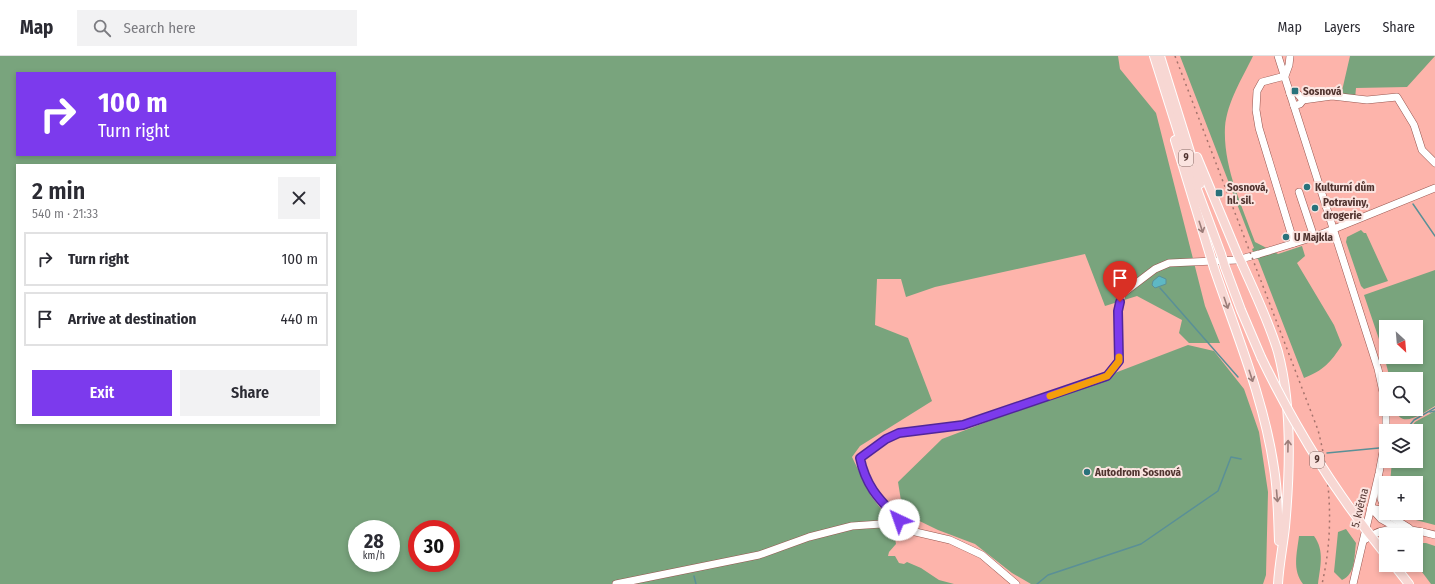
<!DOCTYPE html>
<html lang="en">
<head>
<meta charset="utf-8">
<style>
  body { margin:0; font-family:"Fira Sans Condensed",sans-serif; background:#f2f2f3; color:#2b2b33; height:100vh; display:flex; flex-direction:column; font-size:15px; white-space:nowrap }
  * { box-sizing:border-box; margin:0 }
  p { font-size:13px; color:#7c7c81 }
  .icon { flex:none; width:22px; height:22px; fill:none; stroke:currentColor; stroke-width:2; stroke-linecap:round; stroke-linejoin:round }
  .map { position:relative; flex:1; overflow:hidden }
  .details { position:absolute; left:16px; top:108px; width:320px; height:260px; display:flex; flex-direction:column; background:#fff; border-radius:0px; box-shadow:0 2px 6px #0003 }
  .details>* { flex:none }
  .guide { position:absolute; left:16px; top:16px; width:320px; height:84px; border-radius:0px; box-shadow:0 2px 6px #0003; background:#7c3aed; color:#fff; overflow:hidden }
  .needle { width:26px; rotate:154deg }
  .buttons { position:absolute; left:1379px; top:264px; display:grid; gap:8px }
  .buttons a { display:grid; place-items:center; width:44px; height:44px; border-radius:0px; background:#fff; box-shadow:0 2px 6px #0003; font-size:20px }
  .speed { position:absolute; left:348px; top:464px; display:flex; gap:8px; font-size:20px; font-weight:700; text-align:center }
  .speed>* { display:grid; place-content:center; width:52px; height:52px; border-radius:50%; background:#fff; box-shadow:0 2px 6px #0003; line-height:1 }
  .speed small { font-size:10px; font-weight:400 }
  .speed .limit { border:6px solid #d22; background:#fff; color:#111 }
  .pin { position:absolute; display:grid; place-items:center; width:34px; height:34px; color:#fff; margin:-41px -17px; border-radius:50% 50% 50% 0; rotate:-45deg; box-shadow:0 0 4px #0007 }
  .pin .icon { rotate:45deg }
  .me { position:absolute; width:44px; margin:-22px; rotate:318deg; stroke-linejoin:round; filter:drop-shadow(0 0 3px #0008) }
  .turn { display:flex; align-items:center; gap:14px; height:84px; padding:0 16px; font-size:18px }
  .turn .icon { width:52px; height:52px; stroke-width:2.5 }
  .turn b { display:block; font-size:28px; line-height:34px }
  .round { display:grid; place-items:center; flex:none; width:42px; height:42px; border-radius:0px; background:#f2f2f3 }
  .headline { display:flex; align-items:center; justify-content:space-between; height:68px; padding:0 16px }
  h1 { font-size:24px; font-weight:600; line-height:30px }
  .primary-button { display:flex; gap:8px; margin-top:auto; padding:8px 16px }
  .primary-button a { flex:1; height:46px; border-radius:0px; background:#7c3aed; color:#fff; font-size:16px; font-weight:600; line-height:46px; text-align:center }
  .primary-button a+a { background:#f2f2f3; color:#2b2b33 }
  ul { padding:0; list-style:none }
  li { display:flex; align-items:center; gap:12px; height:54px; margin:0 8px 6px; padding:0 8px; border:2px solid #e1e1e2; border-radius:0px }
  li div { flex:1 }
  li b { display:block; font-size:15px }
  li em { font-style:normal }
  header { display:flex; align-items:center; gap:24px; box-sizing:border-box; height:56px; padding:0 20px; background:#fff; border-bottom:1px solid #e1e1e2 }
  header strong { font-size:19px }
  nav { display:flex; gap:22px; margin-inline-start:auto; font-size:14px }
  .search { width:280px; height:36px; background:#f2f2f3; display:flex; align-items:center; gap:10px; box-sizing:border-box; padding:0 14px; border-radius:0px; color:#7c7c81; font-size:15px }
  .map>svg:first-child { display:block }
  .green { fill:#79a47d; fill-rule:evenodd }
  .water { fill:#5eb8c4; stroke:#5a9097 }
  .lines { fill:none; stroke-linecap:round; stroke-linejoin:round }
  .stream { stroke:#5a9097; stroke-width:1.5 }
  .minor-casing { stroke:#98564f; stroke-width:8 }
  .major-casing { stroke:#fff; stroke-width:10 }
  .minor { stroke:#fff; stroke-width:7 }
  .major { stroke:#f7d7d3; stroke-width:8 }
  .rail { stroke:#a5736c; stroke-width:1.5; stroke-dasharray:2 4; stroke-linecap:butt }
  .major-bridge-casing { stroke:#fff; stroke-width:10; stroke-linecap:butt }
  .major-bridge { stroke:#f7d7d3; stroke-width:8 }
  .oneway { stroke:#9b7d79 }
  .route-casing { stroke:#51269a; stroke-width:10 }
  .route { stroke:#7c3aed; stroke-width:7 }
  .slow { stroke:#f59e0b; stroke-width:7 }
  .poi-dot { fill:#29727b; stroke:#fbe4e0; stroke-width:1.5 }
  .labels { text-anchor:middle; dominant-baseline:central; stroke-width:4; stroke-linejoin:round; paint-order:stroke }
  .shield { fill:#fbe4e0; stroke:#836864; stroke-width:1 }
  .shield-label { font-size:10px; font-weight:bold; fill:#50332f }
  .poi-label { font-size:11px; font-weight:bold; fill:#50332f; stroke:#fbe4e0; text-anchor:start }
  .street-label { font-size:11px; fill:#50332f; stroke:#fbe4e0 }
</style>
</head>
<body>
<header>
<strong>Map</strong>
<div class="search"><svg class="icon" aria-label="search" viewBox="0 0 24 24"><circle cx="10" cy="10" r="6"/><path d="M15 15l6 6"/></svg>Search here</div>
<nav><a>Map</a><a>Layers</a><a>Share</a></nav>
</header>
<div class="map">
<svg width="1435" height="528" viewBox="0 0 1435 528">
  <rect width="100%" height="100%" fill="#fdb4ab"/>
  <g class="green">
    <path d="M0,0H1118L1120,13L1156,57L1205,250L1220,287H1189L1179,277L1182,264L1137,240L1105,250L1085,198L935,231L906,241L901,223H877L875,269L908,282L932,345L860,390L852,401L871,440L892,467L896,488L889,496L888,500H895L899,507L904,508L907,506L921,512L939,524L954,528H0ZM17,17H335V99H17ZM17,109H335V367H17ZM357,473H391V507H357ZM417,473H451V507H417Z"/>
    <path d="M1180,0H1253C1243,21 1227,46 1225,71C1223,111 1242,149 1255,186L1278,198L1302,190L1305,200L1297,207L1334,269L1342,289C1330,307 1324,314 1304,322L1258,203H1256L1252,193L1254,192Z"/>
    <path d="M1350,0H1435L1407,31L1356,32L1355,43L1341,39Z"/>
    <path d="M1361,174L1364,177H1366L1388,225L1364,233L1361,230L1346,186L1347,181Z"/>
    <path d="M1435,214V350C1424,356 1400,375 1396,353H1416V323H1390L1382,292L1364,239ZM1390,267L1391,269L1388,271H1416V301H1386L1385,271Z"/>
    <path d="M1188,289L1214,295L1244,333L1259,376L1268,436L1266,519L1263,528H1031L1012,517L975,488L938,474L903,457L898,426L942,383Z"/>
    <path d="M1435,355V469L1412,463L1398,457H1416V427H1390L1392,405H1416V375H1408L1415,366Z"/>
    <path d="M1346,473L1356,487C1354,500 1356,518 1342,524L1334,516L1338,476Z"/>
    <path d="M1299,480H1314C1325,495 1320,511 1318,528H1303C1292,514 1297,497 1299,480Z"/>
    <path d="M1416,487H1426L1435,490V528H1431L1416,508Z"/>
  </g>
  <path class="water" d="M1159,220L1166,223V228L1155,232L1152,229L1153,225Z"/>
  <g class="lines">
    <g class="stream">
      <path d="M1413,148L1435,180"/>
      <path d="M1160,232L1238,321"/>
      <path d="M1430,356L1435,355"/>
      <path d="M1405,375L1414,364L1435,352"/>
      <path d="M1327,397L1379,392"/>
      <path d="M694,520L696,528"/>
      <path d="M1037,528L1048,519L1141,488L1218,435L1231,401L1241,403"/>
    </g>
    <defs>
      <g id="minor">
        <path d="M1278,0L1378,313L1386,350"/>
        <path d="M1290,0L1289,9L1285,20L1262,26L1257,35L1256,54L1259,72L1294,187"/>
        <path d="M1290,38L1296,36L1303,44L1300,48L1294,50"/>
        <path d="M1303,44L1332,40L1367,44L1397,41L1414,69L1422,94L1435,107"/>
        <path d="M1299,136L1314,181"/>
        <path d="M1386,353V375"/>
        <path d="M1380,426L1381,443L1386,455"/>
        <path d="M1371,452L1380,454L1409,472"/>
        <path d="M1371,452L1381,463L1397,472"/>
        <path d="M907,474C886,451 867,434 860,402L886,383L899,377L963,369L1107,320L1119,305L1118,255L1122,238L1155,213L1169,207L1237,204L1259,198L1314,181L1435,132"/>
        <path d="M1366,483C1387,467 1412,473 1435,479"/>
        <path d="M616,528L759,499L809,481L852,470L881,468L950,484L982,499L1016,528"/>
        <path d="M1353,528L1379,417L1386,380"/>
      </g>
      <g id="major">
        <path d="M1154,0L1192,120L1221,198"/>
        <path d="M1160,0L1200,128"/>
        <path d="M1175,84L1210,199"/>
        <path d="M1197,101L1237,197"/>
        <path d="M1242,208C1255,237 1269,266 1278,296C1292,348 1290,417 1285,471C1283,490 1279,509 1278,528"/>
        <path d="M1225,211L1241,254L1261,301"/>
        <path d="M1214,212C1236,277 1264,343 1274,412C1278,436 1278,460 1279,485"/>
        <path d="M1394,509L1409,528"/>
      </g>
    </defs>
    <use href="#minor" class="minor-casing"/>
    <use href="#major" class="major-casing"/>
    <use href="#minor" class="minor"/>
    <use href="#major" class="major"/>
    <path class="rail" d="M1175,0L1318,374C1331,425 1334,476 1322,528"/>
    <defs>
      <g id="major-bridge">
        <path d="M1237,197L1242,208"/>
        <path d="M1221,198L1225,211"/>
        <path d="M1210,199L1214,212"/>
        <path d="M1261,301C1295,372 1336,438 1386,499"/>
      </g>
    </defs>
    <use href="#major-bridge" class="major-bridge-casing"/>
    <use href="#major-bridge" class="major-bridge"/>
  </g>
  <defs><path id="oneway-shaft" d="M-6 0H5M1.5-3L5.5 0L1.5 3" fill="none" stroke-width="1.6" stroke-linecap="round" stroke-linejoin="round"/></defs>
  <g class="oneway">
    <use href="#oneway-shaft" transform="translate(1201 171) rotate(72)"/>
    <use href="#oneway-shaft" transform="translate(1226 247) rotate(71)"/>
    <use href="#oneway-shaft" transform="translate(1251 320) rotate(72)"/>
    <use href="#oneway-shaft" transform="translate(1288 390) rotate(-89)"/>
    <use href="#oneway-shaft" transform="translate(1277 440) rotate(85)"/>
  </g>
  <g class="lines">
    <defs>
      <path id="route" d="M899,464C880,444 866,431 860,402L886,383L899,377L963,369L1107,320L1119,305L1118,255L1120,246"/>
    </defs>
    <use href="#route" class="route-casing"/>
    <use href="#route" class="route"/>
    <path class="slow" d="M1050,340L1107,320L1119,305V301"/>
  </g>
  <g class="poi-dot">
    <rect x="1291" y="31" width="8" height="8" rx="2"/>
    <circle cx="1307" cy="131" r="4"/>
    <rect x="1215" y="133" width="8" height="8" rx="2"/>
    <circle cx="1315" cy="152" r="4"/>
    <circle cx="1286" cy="181" r="4"/>
    <circle cx="1087" cy="416" r="4"/>
  </g>
  <g class="labels">
    <g class="shield">
      <rect x="1179" y="94" width="14" height="16" rx="3"/>
      <rect x="1310" y="396" width="14" height="16" rx="3"/>
    </g>
    <g class="shield-label">
      <text x="1186" y="102">9</text>
      <text x="1317" y="404">9</text>
    </g>
    <g class="poi-label">
      <text x="1303" y="35">Sosnová</text>
      <text x="1227" y="131">Sosnová,<tspan x="1227" dy="13">hl. sil.</tspan></text>
      <text x="1315" y="131">Kulturní dům</text>
      <text x="1323" y="146">Potraviny,<tspan x="1323" dy="13">drogerie</tspan></text>
      <text x="1294" y="181">U Majkla</text>
      <text x="1095" y="416">Autodrom Sosnová</text>
    </g>
    <g class="street-label">
      <text transform="translate(1360 452) rotate(-76)">5. května</text>
    </g>
  </g>
</svg>
<div class="buttons">
<a><svg class="needle" viewBox="-14 -14 28 28"><path d="M0-13l5 13h-10z" fill="#e53935"/><path d="M0 13l5-13h-10z" fill="#7c7c81"/></svg></a>
<a><svg class="icon" aria-label="search" viewBox="0 0 24 24"><circle cx="10" cy="10" r="6"/><path d="M15 15l6 6"/></svg></a>
<a><svg class="icon" aria-label="layers" viewBox="0 0 24 24"><path d="M12 4l9 5-9 5-9-5zM3 14l9 5 9-5"/></svg></a>
<a>+</a>
<a>−</a>
</div>
<div class="speed"><div>28<small>km/h</small></div><div class="limit">30</div></div>
<div class="pin" style="left:1120px;top:246px;background:#d93025"><svg class="icon" aria-label="arrive" viewBox="0 0 24 24"><path d="M6 21V4h12l-3 4 3 4H6"/></svg></div>
<svg class="me" style="left:899px;top:464px" viewBox="-20 -20 40 40"><circle r="19" fill="#fff"/><path d="M0-13L10 11 0 6-10 11z" fill="#7c3aed"/></svg>
<div class="guide">
<div class="turn"><svg class="icon" aria-label="right" viewBox="0 0 24 24"><path d="M7 20v-9h11M14 6l5 5-5 5"/></svg><div><b>100 m</b>Turn right</div></div>
</div>
<section class="details">
<div class="headline"><div><h1>2 min</h1><p>540 m · 21:33</p></div><a class="round"><svg class="icon" aria-label="close" viewBox="0 0 24 24"><path d="M6 6l12 12M18 6L6 18"/></svg></a></div>
<ul>
<li><svg class="icon" aria-label="right" viewBox="0 0 24 24"><path d="M7 20v-9h11M14 6l5 5-5 5"/></svg><div><b>Turn right</b></div><em>100 m</em></li>
<li><svg class="icon" aria-label="arrive" viewBox="0 0 24 24"><path d="M6 21V4h12l-3 4 3 4H6"/></svg><div><b>Arrive at destination</b></div><em>440 m</em></li>
</ul>
<div class="primary-button"><a>Exit</a><a>Share</a></div>
</section>
</div>
</body>
</html>
